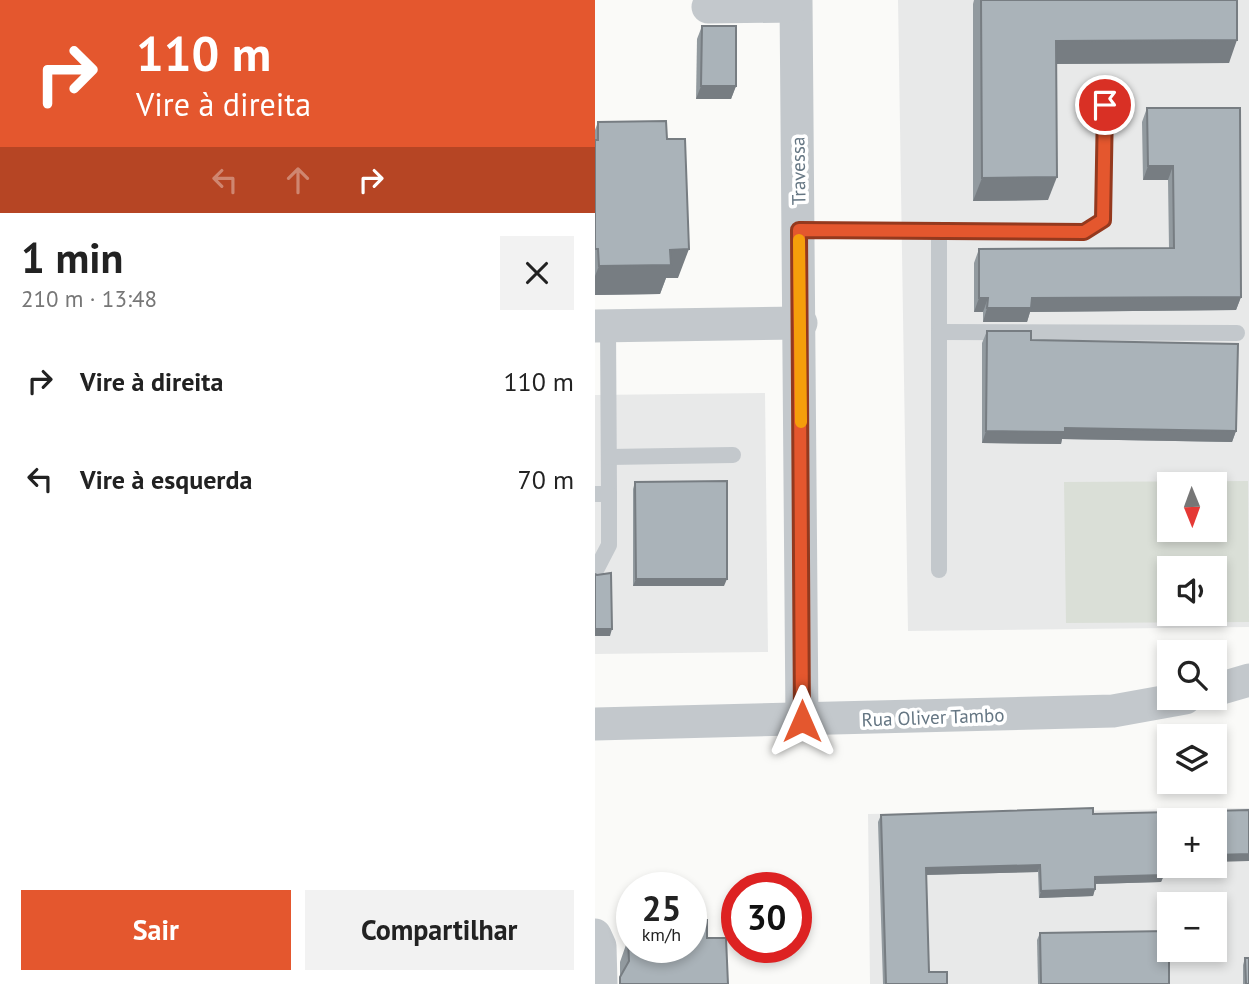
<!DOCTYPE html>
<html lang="pt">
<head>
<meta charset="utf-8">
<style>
  body { margin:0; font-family:"PT Sans",sans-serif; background:#f2f2f2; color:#222; height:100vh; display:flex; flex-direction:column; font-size:26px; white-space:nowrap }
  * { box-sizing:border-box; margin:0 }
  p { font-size:23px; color:#767676 }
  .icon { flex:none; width:38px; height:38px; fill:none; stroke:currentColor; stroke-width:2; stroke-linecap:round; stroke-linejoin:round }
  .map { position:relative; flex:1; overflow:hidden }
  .drawer { display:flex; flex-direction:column; background:#fff; width:595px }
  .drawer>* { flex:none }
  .hud { background:#e4572e; color:#fff; overflow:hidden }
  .needle { width:46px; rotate:179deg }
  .fabs { position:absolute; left:562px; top:472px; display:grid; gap:14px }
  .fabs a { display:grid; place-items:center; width:70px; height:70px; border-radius:0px; background:#fff; box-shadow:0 4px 10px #0003; font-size:35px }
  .speed { position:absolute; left:21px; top:872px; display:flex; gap:14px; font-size:35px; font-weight:700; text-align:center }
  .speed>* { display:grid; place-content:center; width:91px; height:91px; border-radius:50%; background:#fff; box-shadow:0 4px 10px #0003; line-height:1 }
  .speed small { font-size:18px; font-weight:400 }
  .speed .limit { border:10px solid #d22; background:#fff; color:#111 }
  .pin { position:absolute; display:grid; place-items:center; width:60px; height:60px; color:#fff; margin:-30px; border:4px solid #fff; border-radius:50%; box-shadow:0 2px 7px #0007 }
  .me { position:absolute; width:77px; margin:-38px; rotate:0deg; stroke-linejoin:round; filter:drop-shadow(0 0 5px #0008) }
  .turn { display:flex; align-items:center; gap:24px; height:147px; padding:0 21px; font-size:32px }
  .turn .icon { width:91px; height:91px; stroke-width:2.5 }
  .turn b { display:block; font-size:49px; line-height:60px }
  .lanes { display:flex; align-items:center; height:66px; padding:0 21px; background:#0003; justify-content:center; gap:35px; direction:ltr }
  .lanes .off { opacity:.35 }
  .round { display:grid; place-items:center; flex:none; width:74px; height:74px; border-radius:0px; background:#f2f2f2 }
  .headline { display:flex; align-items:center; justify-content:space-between; height:119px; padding:0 21px }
  h1 { font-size:42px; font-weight:600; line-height:52px }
  .cta { display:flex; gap:14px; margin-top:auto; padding:14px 21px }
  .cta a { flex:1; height:80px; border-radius:0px; background:#e4572e; color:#fff; font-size:28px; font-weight:600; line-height:80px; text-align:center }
  .cta a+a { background:#f2f2f2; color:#222 }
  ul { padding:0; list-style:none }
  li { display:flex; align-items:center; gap:21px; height:98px; padding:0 21px }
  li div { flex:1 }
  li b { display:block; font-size:26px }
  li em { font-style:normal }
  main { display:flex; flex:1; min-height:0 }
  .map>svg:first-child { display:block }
  .built { fill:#e8e9e9; fill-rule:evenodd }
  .green { fill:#dadfd7; fill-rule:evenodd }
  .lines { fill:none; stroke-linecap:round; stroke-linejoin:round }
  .lane { stroke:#c3c8cc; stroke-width:16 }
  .street { stroke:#c3c8cc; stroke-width:33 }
  .wall { fill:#929a9f }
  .shaded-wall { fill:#777d82 }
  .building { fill:#aab3b9; stroke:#777d82; stroke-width:2 }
  .route-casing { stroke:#94391e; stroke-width:18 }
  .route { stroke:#e4572e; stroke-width:12 }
  .slow { stroke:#f59e0b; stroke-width:12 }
  .labels { text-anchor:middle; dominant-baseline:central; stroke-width:7; stroke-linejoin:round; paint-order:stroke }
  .street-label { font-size:19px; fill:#657683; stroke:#fff }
</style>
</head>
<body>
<main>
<section class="drawer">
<div class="hud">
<div class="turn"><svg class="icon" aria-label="right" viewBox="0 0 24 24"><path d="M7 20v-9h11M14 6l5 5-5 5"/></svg><div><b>110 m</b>Vire à direita</div></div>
<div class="lanes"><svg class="icon off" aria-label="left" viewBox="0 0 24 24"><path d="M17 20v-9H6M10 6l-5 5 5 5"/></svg><svg class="icon off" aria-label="ahead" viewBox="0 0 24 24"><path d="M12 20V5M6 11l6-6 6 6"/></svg><svg class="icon" aria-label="right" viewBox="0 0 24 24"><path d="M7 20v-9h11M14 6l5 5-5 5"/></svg></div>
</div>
<div class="headline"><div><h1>1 min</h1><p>210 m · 13:48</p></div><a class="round"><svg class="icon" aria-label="close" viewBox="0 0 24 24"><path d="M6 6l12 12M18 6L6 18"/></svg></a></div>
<ul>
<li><svg class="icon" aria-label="right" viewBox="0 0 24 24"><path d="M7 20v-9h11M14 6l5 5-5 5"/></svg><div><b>Vire à direita</b></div><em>110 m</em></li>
<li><svg class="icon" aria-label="left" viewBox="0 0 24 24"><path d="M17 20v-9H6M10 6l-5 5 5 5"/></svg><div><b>Vire à esquerda</b></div><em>70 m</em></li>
</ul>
<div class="cta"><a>Sair</a><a>Compartilhar</a></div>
</section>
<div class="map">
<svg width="654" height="984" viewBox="0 0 654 984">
  <rect width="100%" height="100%" fill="#fafaf8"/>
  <g class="built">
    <path d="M303,0H654V627L313,631ZM574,485H620V530H574ZM574,569H620V614H574Z"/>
    <path d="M170,393L173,652L0,654V395Z"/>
    <path d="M654,808V984H275L273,814ZM574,821H620V866H574ZM574,905H620V950H574Z"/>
  </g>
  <path class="green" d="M653,481L654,622L471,623L469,482ZM574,485H620V530H574ZM574,569H620V614H574Z"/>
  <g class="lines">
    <g class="lane">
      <path d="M204,230L489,232L508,220L510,105"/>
      <path d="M344,231V570"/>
      <path d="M13,326L14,494"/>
      <path d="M344,332L642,333"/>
      <path d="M14,457L138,455"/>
      <path d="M0,494H14V545L0,572"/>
    </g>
    <g class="street">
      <path d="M201,0L207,721"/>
      <path d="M113,7L200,6"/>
      <path d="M0,326L206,323"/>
      <path d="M620,690L654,680"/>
      <path d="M0,724L518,711L590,698"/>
      <path d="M0,935L5,946L6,984"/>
    </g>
  </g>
  <g class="wall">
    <path d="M379,0H642L634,63L461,64L453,200L378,201V4Z"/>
    <path d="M107,26L141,86L136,99H101L102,39Z"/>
    <path d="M552,108L646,297L641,310L435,312L432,322H388V312H379V263L384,249L574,248L573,180H548L547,122Z"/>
    <path d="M3,122L72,139L83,278H71L65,294L0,295V130Z"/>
    <path d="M392,331L436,340L641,431L637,442L467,439L466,444L387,443V343Z"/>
    <path d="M40,482L129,586H38V489Z"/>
    <path d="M498,814L574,863L568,864L569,875L566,882L500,884V889L498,896L444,898L443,872L331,875L334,972L352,984H288L283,822L286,815Z"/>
    <path d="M445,933L574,984H443L442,940Z"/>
    <path d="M37,935V947H96L25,984V962L33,939H35Z"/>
    <path d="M650,958L654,984H648V965Z"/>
  </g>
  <g class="shaded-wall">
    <path d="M642,40L634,63L453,64L461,41Z"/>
    <path d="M106,86H141L136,99H101Z"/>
    <path d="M553,166H578L573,180H548Z"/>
    <path d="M462,177L453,200L378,201L387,178Z"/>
    <path d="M94,249L83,278H71L65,294L0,295V276L4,266L75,250Z"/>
    <path d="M646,297L641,310L435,312L432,322H388L392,308L437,298Z"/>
    <path d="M384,298H393L388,312H379Z"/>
    <path d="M470,428L641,431L637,442L467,439L466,444L387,443L391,431Z"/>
    <path d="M41,579H132L129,586H38Z"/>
    <path d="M0,629H17L15,636H0Z"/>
    <path d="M654,854V861L620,862V855Z"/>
    <path d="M574,856V863L566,864L568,857Z"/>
    <path d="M445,865L443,872L328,875L331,868Z"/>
    <path d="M569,875L566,882L497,884L500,877Z"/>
    <path d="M500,889L498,896L444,898L446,891Z"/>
  </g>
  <g class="building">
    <path d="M386,0H642V40L461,41L462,177L387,178Z"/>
    <path d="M107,26H141V86H106Z"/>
    <path d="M552,108H645L646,297L437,298L436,308H392L393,298H384V249L579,248L578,166H553Z"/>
    <path d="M71,121L72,139H90L94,249L75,250L76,265L4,266L3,249H0V140H3V122Z"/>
    <path d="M392,331H436V340L643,344L641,431L470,428V432L391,431Z"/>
    <path d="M132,481V579H41L40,482Z"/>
    <path d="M16,573L17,629H0V574L2,575Z"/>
    <path d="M498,808V814L654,810V854L620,855V821H574V856L568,857L569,875L500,877V889L446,891L445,865L331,868L334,972H352V984H291L286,815Z"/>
    <path d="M96,920H112V938H131L133,984H25V977L34,961L33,939H37V947H96Z"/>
    <path d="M574,931V984H446L445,933Z"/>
    <path d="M650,958H654V984H651Z"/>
  </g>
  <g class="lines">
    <defs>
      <path id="route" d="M207,721L204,230L489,232L508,220L510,105"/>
    </defs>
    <use href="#route" class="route-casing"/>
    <use href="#route" class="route"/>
    <path class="slow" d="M204,240L206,422"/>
  </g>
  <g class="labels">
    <g class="street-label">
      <text transform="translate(203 171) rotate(-91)">Travessa</text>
      <text transform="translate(338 717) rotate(-2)">Rua Oliver Tambo</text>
    </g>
  </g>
</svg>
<div class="fabs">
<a><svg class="needle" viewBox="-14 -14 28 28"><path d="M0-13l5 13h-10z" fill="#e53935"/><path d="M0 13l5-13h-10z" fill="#767676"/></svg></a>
<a><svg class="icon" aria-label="sound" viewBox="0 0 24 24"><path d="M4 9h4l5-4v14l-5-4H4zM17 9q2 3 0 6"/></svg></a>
<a><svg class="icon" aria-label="search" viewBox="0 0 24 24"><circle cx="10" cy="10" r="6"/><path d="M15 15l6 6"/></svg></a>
<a><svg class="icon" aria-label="layers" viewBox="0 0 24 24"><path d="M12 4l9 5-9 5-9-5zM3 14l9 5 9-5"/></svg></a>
<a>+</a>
<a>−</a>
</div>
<div class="speed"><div>25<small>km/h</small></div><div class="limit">30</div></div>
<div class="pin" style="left:510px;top:105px;background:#d93025"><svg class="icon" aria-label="arrive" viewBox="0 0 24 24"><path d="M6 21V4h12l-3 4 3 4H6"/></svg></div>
<svg class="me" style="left:207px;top:721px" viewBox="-20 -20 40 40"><path d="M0-17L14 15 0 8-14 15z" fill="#e4572e" stroke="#fff" stroke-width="4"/></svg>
</div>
</main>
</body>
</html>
